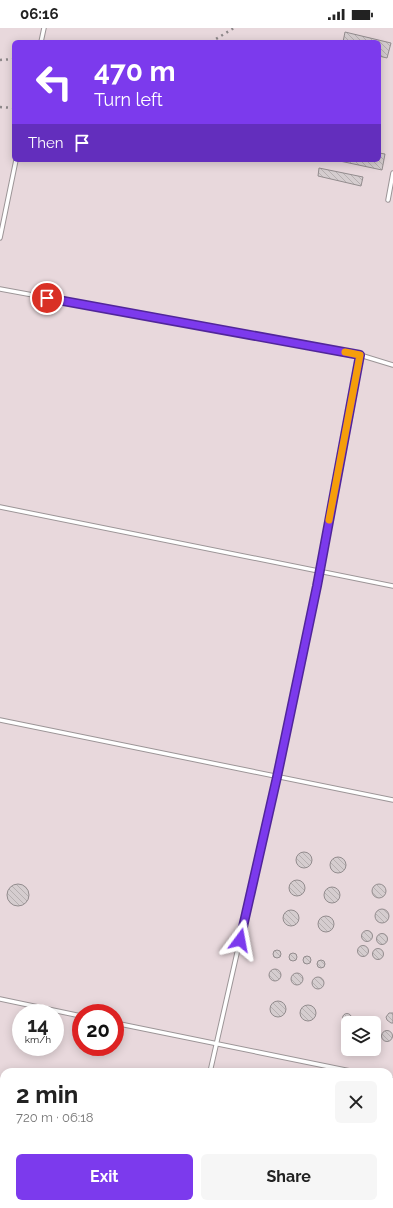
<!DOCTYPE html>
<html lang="en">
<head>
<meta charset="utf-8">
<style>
  body { margin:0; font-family:Raleway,sans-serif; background:#f6f6f6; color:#222; height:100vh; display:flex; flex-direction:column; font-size:15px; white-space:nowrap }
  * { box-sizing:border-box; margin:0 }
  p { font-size:13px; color:#767676 }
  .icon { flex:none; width:22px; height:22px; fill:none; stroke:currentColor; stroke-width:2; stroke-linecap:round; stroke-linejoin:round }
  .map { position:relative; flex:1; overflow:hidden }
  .side { position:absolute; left:0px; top:1040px; width:393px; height:140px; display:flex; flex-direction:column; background:#fff; border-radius:12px 12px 0 0; box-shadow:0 2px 10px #0003 }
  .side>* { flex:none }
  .hud { position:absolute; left:12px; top:12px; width:369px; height:122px; border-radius:6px; box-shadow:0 2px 10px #0003; background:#7c3aed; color:#fff; overflow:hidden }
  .controls { position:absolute; left:341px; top:988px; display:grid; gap:8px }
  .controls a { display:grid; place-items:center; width:40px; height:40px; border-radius:6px; background:#fff; box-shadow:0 2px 10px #0003; font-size:20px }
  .speed { position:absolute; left:12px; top:976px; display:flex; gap:8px; font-size:20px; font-weight:700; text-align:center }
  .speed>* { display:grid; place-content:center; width:52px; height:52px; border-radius:50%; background:#fff; box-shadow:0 2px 10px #0003; line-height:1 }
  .speed small { font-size:10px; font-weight:400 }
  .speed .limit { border:6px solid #d22; background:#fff; color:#111 }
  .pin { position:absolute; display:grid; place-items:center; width:34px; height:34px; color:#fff; margin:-17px; border:2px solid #fff; border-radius:50%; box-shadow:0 1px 4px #0007 }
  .me { position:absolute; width:44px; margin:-22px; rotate:13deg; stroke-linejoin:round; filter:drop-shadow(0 0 3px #0008) }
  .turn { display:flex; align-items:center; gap:14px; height:84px; padding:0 16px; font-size:18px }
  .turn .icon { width:52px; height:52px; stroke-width:2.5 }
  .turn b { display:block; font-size:28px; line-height:34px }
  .then { display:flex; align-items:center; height:38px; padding:0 16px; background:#0003; gap:8px; font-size:15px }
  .round { display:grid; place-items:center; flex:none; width:42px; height:42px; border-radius:6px; background:#f6f6f6 }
  .summary { display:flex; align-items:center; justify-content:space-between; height:68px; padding:0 16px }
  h1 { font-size:24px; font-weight:700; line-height:30px }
  .primary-button { display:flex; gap:8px; margin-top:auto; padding:8px 16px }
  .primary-button a { flex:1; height:46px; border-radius:6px; background:#7c3aed; color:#fff; font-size:16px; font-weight:700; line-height:46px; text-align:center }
  .primary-button a+a { background:#f6f6f6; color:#222 }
  .status { display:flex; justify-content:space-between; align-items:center; height:28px; padding:0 20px; background:#fff; direction:ltr }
  .status svg { height:11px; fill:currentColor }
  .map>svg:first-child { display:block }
  .built { fill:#e8d8dc; fill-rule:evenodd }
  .building { fill:url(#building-back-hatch); stroke:#938c8e }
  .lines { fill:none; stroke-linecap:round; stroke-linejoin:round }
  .service-casing { stroke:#9c9597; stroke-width:5.5 }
  .service { stroke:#fff; stroke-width:3.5 }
  .rail { stroke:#8c8788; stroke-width:2.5; stroke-dasharray:2 4; stroke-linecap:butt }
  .route-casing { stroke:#51269a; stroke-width:10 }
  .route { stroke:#7c3aed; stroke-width:7 }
  .slow { stroke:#f59e0b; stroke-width:7 }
</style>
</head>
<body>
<div class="status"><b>06:16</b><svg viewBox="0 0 49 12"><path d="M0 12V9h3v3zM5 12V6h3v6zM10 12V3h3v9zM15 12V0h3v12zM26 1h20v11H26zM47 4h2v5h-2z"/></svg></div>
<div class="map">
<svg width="393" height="1180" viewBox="0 0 393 1180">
  <defs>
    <pattern id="building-back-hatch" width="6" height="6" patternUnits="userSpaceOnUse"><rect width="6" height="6" fill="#d5cdcf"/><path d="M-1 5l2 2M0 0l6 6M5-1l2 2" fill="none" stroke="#b7b0b1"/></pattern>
  </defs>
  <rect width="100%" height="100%" fill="#f0e8ea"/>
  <path class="built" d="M0,0H393V1180H0ZM14,14H379V132H14ZM21,985H55V1019H21ZM81,985H115V1019H81ZM348,995H374V1021H348ZM4,1044H389V1176H4Z"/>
  <g class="building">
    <path d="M345,4L391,15L387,30L379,28V14H343Z"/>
    <path d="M379,125L385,126L382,142L335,132H379Z"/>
    <path d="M319,140L363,149L361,158L318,148Z"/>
    <circle cx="304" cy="832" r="8"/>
    <circle cx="338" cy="837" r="8"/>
    <circle cx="297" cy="860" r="8"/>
    <circle cx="379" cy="863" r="7"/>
    <circle cx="18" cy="867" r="11"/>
    <circle cx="332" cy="867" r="8"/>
    <circle cx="382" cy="888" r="7"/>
    <circle cx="291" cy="890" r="8"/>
    <circle cx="326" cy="896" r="8"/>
    <circle cx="367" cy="908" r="5.5"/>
    <circle cx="382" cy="911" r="5.5"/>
    <circle cx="363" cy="923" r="5.5"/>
    <circle cx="378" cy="926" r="5.5"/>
    <circle cx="277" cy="926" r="4"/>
    <circle cx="293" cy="929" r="4"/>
    <circle cx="307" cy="932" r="4"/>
    <circle cx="321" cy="936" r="4"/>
    <circle cx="275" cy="947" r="6"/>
    <circle cx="297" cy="951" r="6"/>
    <circle cx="318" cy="955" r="6"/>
    <circle cx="278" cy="981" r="8"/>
    <circle cx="308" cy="985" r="8"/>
    <path d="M393,985V995H391L387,992L386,989L389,985Z"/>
    <circle cx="347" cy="990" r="4.5"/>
    <path d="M365,989L368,991L369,995H360L361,990Z"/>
    <circle cx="387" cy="1008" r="5.5"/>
  </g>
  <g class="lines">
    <defs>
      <g id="service">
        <path d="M41,14L44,0"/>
        <path d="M388,172L393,145"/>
        <path d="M0,210L16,132"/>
        <path d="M0,261L360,327L393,337"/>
        <path d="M0,479L393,558"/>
        <path d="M0,692L393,772"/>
        <path d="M0,971L81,988"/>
        <path d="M115,995L355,1044"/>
        <path d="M210,1044L277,749L320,544L360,327"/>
        <path d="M389,1051L393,1052"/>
        <path d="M180,1180L181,1176"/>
      </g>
    </defs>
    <use href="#service" class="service-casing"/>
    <use href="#service" class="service"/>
    <g class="rail">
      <path d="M211,14L234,0"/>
      <path d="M0,32L14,31"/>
      <path d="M0,79L14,80"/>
    </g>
  </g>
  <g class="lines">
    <defs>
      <path id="route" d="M47,270L360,327L317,558L277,749L240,912"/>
    </defs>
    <use href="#route" class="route-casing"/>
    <use href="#route" class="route"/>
    <path class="slow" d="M329,492L360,327L345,324"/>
  </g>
</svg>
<div class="controls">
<a><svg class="icon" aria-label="layers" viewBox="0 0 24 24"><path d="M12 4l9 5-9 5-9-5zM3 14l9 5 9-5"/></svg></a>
</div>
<div class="speed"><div>14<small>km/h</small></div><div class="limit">20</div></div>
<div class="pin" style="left:47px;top:270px;background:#d93025"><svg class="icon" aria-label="arrive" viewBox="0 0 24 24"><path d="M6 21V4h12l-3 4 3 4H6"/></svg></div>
<svg class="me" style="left:240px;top:912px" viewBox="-20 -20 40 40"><path d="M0-17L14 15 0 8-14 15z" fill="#7c3aed" stroke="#fff" stroke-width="4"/></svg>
<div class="hud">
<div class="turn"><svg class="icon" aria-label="left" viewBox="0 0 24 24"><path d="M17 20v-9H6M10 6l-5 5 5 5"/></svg><div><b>470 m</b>Turn left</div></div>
<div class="then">Then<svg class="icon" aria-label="arrive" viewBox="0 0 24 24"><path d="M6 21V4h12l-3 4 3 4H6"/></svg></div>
</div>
<section class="side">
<div class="summary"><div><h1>2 min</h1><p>720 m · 06:18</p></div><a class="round"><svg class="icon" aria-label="close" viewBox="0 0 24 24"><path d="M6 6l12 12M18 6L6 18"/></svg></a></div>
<div class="primary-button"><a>Exit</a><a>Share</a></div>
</section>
</div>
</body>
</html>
